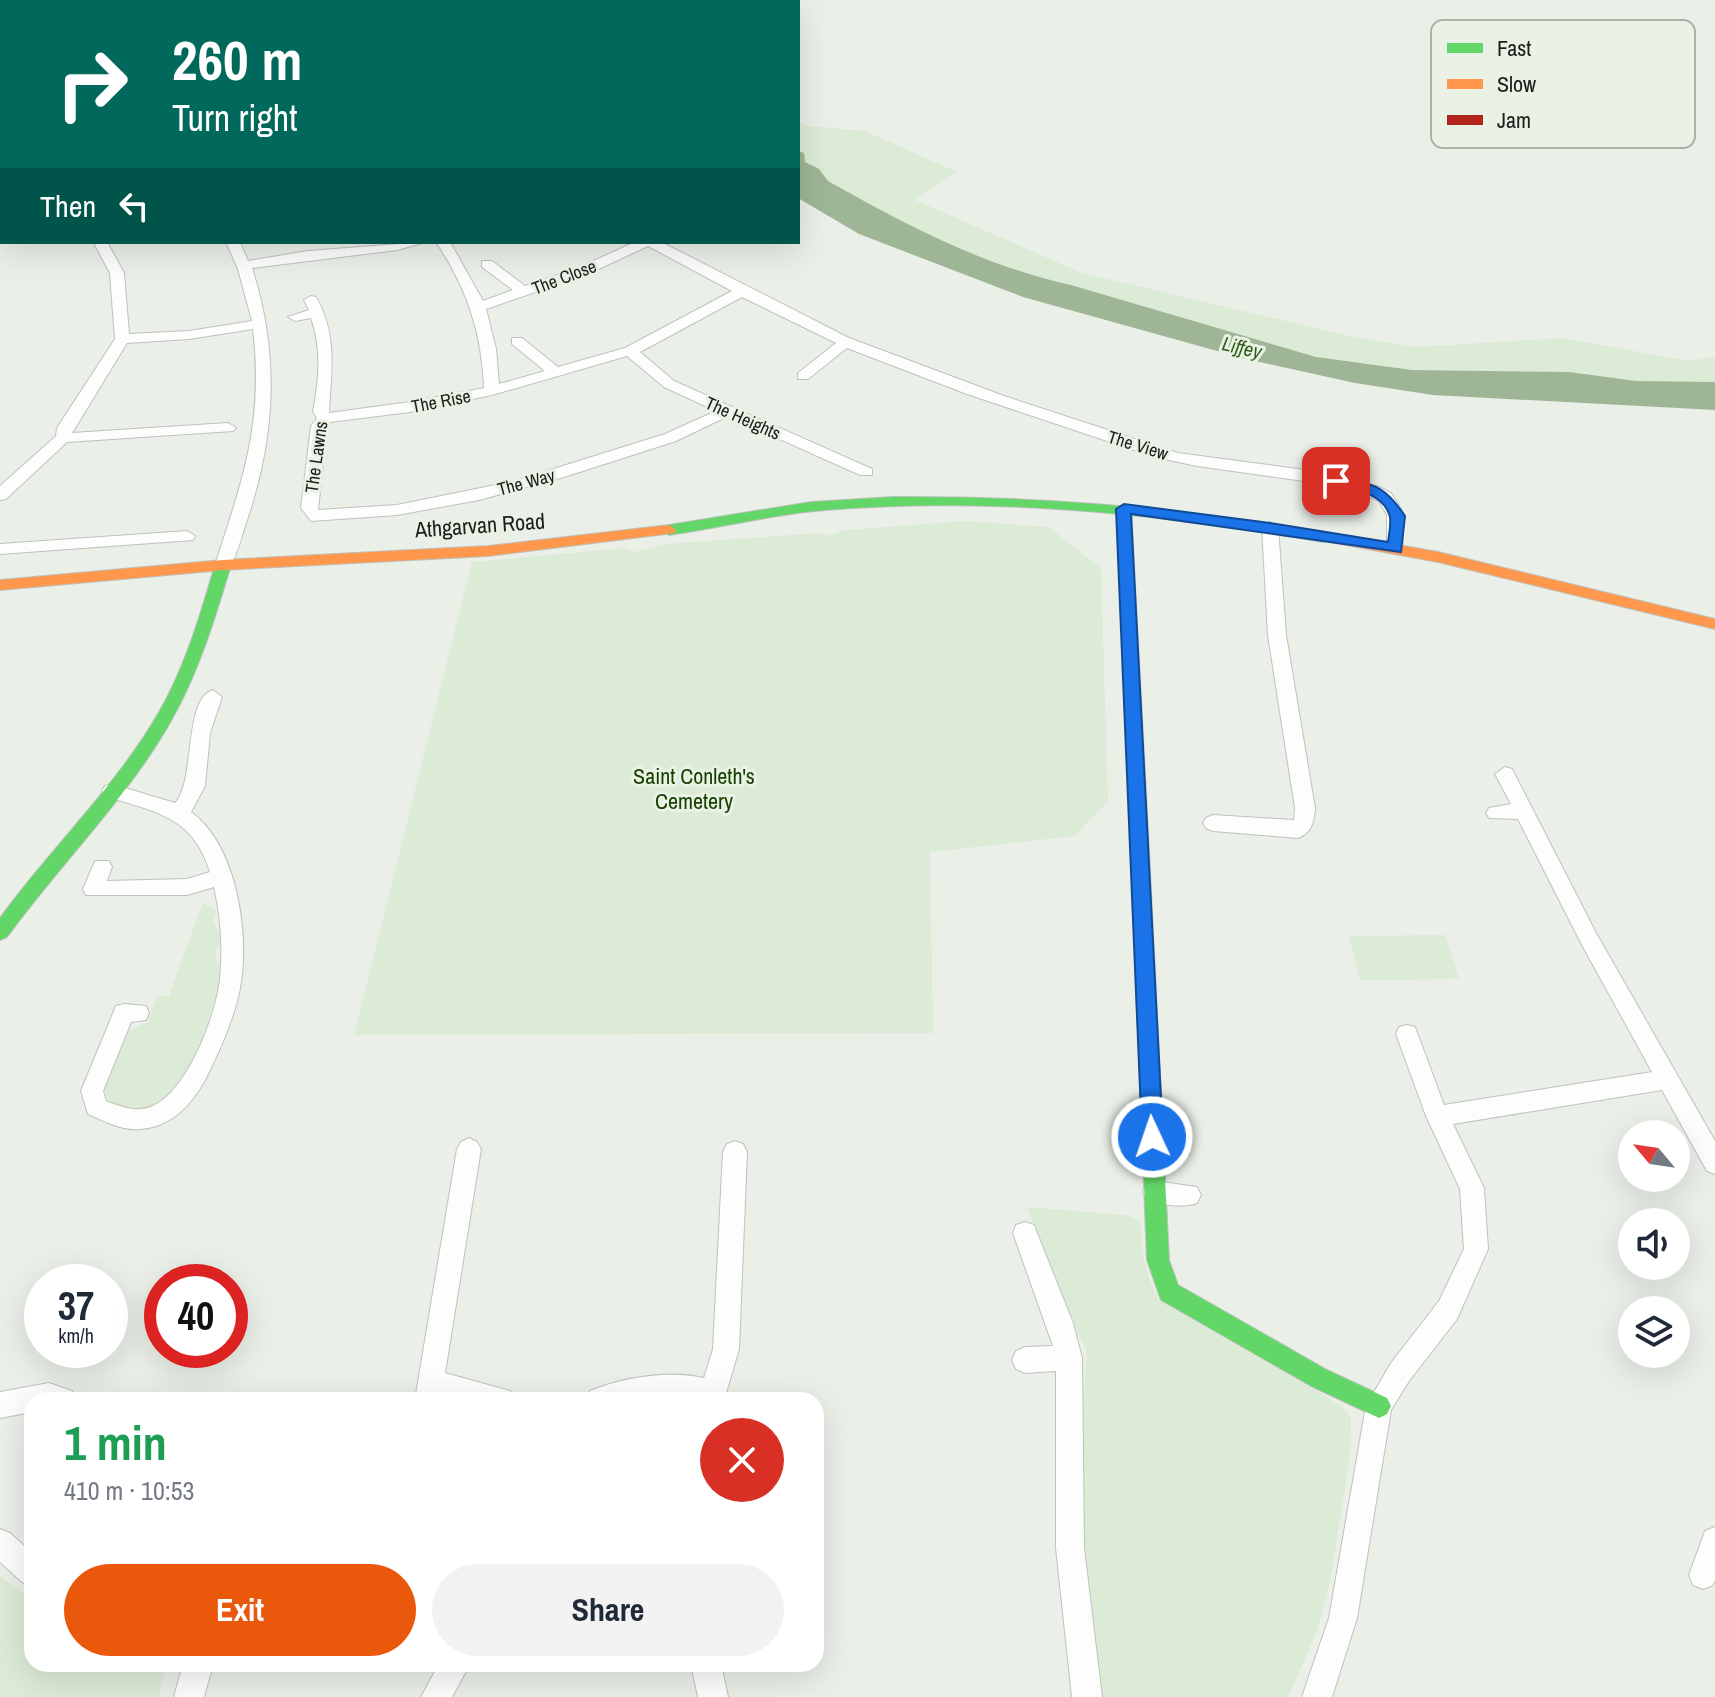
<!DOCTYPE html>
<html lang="en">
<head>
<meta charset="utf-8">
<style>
  body { margin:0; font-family:"Archivo Narrow",sans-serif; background:#f2f2f3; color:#1f2937; height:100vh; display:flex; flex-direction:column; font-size:30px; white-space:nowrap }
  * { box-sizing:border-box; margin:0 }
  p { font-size:26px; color:#747a83 }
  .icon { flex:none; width:44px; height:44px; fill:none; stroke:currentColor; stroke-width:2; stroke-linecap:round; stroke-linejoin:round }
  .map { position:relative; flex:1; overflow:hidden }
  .sheet { position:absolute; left:24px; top:1392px; width:800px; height:280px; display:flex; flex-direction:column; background:#fff; border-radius:24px; box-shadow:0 8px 32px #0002 }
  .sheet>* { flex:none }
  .banner { position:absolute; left:0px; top:0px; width:800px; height:244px; box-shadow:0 8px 32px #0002; background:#00695c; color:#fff; overflow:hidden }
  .needle { width:52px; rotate:299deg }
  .fabs { position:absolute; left:1618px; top:1120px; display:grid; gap:16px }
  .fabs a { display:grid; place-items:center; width:72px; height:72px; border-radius:50%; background:#fff; box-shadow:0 8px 32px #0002; font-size:40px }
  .speed { position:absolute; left:24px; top:1264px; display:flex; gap:16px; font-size:40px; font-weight:700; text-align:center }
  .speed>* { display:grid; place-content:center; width:104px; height:104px; border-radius:50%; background:#fff; box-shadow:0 8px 32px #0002; line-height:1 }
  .speed small { font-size:20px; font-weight:400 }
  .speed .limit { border:12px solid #d22; background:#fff; color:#111 }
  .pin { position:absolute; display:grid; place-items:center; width:68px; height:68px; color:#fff; margin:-34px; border-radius:16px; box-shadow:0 4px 12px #0006 }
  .me { position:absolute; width:88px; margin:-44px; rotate:357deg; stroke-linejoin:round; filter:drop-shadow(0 0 6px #0008) }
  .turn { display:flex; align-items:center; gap:28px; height:168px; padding:0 40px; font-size:36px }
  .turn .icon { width:104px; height:104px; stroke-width:2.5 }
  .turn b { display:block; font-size:56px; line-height:68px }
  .then { display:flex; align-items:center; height:76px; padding:0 40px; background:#0003; gap:16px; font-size:30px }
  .round { display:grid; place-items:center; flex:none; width:84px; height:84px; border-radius:42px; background:#f2f2f3 }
  .summary { display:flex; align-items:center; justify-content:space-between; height:136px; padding:0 40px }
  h1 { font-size:48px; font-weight:800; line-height:60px; color:#1e9e55 }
  .action { display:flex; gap:16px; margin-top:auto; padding:16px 40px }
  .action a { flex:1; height:92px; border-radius:48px; background:#ea580c; color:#fff; font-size:32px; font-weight:800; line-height:92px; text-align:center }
  .action a+a { background:#f2f2f3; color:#1f2937 }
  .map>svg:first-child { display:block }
  .green { fill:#dcebd6 }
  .water { fill:#9eb695 }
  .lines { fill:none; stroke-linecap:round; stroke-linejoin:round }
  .street-casing { stroke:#bec2bd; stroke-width:2 }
  .fast-casing { stroke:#bec2bd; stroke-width:2 }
  .slow-casing { stroke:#bec2bd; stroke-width:2 }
  .jam-casing { stroke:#bec2bd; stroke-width:2 }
  .street { fill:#fcfdfc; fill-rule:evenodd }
  .fast { fill:#63d668; fill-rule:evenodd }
  .slow { fill:#ff974d; fill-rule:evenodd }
  .jam { fill:#b3261e; fill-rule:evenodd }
  .route { fill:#1a73e8; stroke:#114b97; stroke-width:2 }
  .labels { text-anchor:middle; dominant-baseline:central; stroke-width:6; stroke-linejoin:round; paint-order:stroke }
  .far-street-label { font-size:18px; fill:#1b1e1a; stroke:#e9f2e5 }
  .far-water-label { font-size:20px; font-style:italic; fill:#335d1e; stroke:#e9f2e5 }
  .street-label { font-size:22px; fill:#1b1e1a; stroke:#e9f2e5 }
  .park-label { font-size:22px; fill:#174100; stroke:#e9f2e5 }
  .key { fill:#e9f2e5; stroke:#abb2a8; stroke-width:2 }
  .key-label { font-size:22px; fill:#1b1e1a }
</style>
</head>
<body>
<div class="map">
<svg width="1715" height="1697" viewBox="0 0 1715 1697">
  <rect width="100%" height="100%" fill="#eaefe8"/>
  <g class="green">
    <path d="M798,122L807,126L865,131L957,172L915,200L1082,273L1345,335L1416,347L1563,338L1688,361L1715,357V382L1636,381L1559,372L1412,370L1316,357L1071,285C984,266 906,225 828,181L819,169L805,162L804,153L798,151Z"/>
    <path d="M966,521L1048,527L1101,568L1108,802L1075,836L930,852L933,1033L354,1035L472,562L626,548L635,552L666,544L820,533L828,536L845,530Z"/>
    <path d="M203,902L216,912L213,921L222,937L215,952C216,960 222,967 221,975C219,993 211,1011 205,1028C190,1070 164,1132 109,1101L102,1082C114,1056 118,1030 148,1022L157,997L169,996Z"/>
    <path d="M1445,935L1459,979L1360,980L1349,936Z"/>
    <path d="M1027,1207L1125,1215L1141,1221C1141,1252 1145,1273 1159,1300L1342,1406L1351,1418L1350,1455L1330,1583L1317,1631L1288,1697H1100L1077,1482L1087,1352L1054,1280Z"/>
    <path d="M0,1576L32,1600V1664H166L159,1697H0Z"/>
  </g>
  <path class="water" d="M798,151L804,153L805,162L819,169L828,181C906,225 984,266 1071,285L1316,357L1412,370L1569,372L1636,381L1715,382V410L1433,395L1355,383L1246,359L1023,297L859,234L798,198Z"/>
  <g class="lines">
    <defs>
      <g id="street">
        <path d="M97,242H107L124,273L129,334L189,331L252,321L238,269L226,242H240L248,261L308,251L426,242L397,250L252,268C279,352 276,433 248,517C242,534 238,553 229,569L223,571L215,565C243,479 264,422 253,329L189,339L127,343L72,433L228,423L236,428L233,431L67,442L6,499L0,500V486L56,436L57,428L115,339L110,273L95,245Z"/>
        <path d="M436,242H450L483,301L513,290L482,267V261H492L525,286L580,267L635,242H661L849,338L1004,396L1178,453L1320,472L1377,486L1391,493L1401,509L1403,548L1395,553L1387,548V515L1379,501L1347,487L1197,466L1155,457L967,394L847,348L808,379H798V373L836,343L742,297L640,352L674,381L872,469V475H860L728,416L676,441L564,477L479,500L397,515L311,521L301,508L311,426L317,418L313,412C319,380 322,350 311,318L295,321L288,317L309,310L304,300L311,296L316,297C338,335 331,372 329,413L410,402L484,388C482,333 467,288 436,242ZM648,246L732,291L625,348L558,367L522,338H512V344L545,371L499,384L496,349L486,309L590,273ZM627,356L664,387L716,411L665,434L515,481L397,505L318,510L327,426L330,422L410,412L492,395Z"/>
        <path d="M1270,522L1278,527L1286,635L1315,808C1314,821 1312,833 1298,838L1213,831L1206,828L1203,823L1206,818L1213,815L1294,820L1295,808L1268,635L1262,527Z"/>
        <path d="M187,531L195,536L193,540L0,554V544Z"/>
        <path d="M213,690L222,697L210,733L205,786L191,812C237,845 250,935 240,988C235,1015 223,1043 211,1068C197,1098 176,1127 140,1129C122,1131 104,1121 88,1114L81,1091L116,1006L124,1004L146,1006L149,1013L146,1020L131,1022L103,1091L106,1101C121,1107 137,1113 153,1106C188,1090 216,1015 220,979C223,949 221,917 214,887L187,895H86L83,889L95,861H109L112,867L107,881L187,879L210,872C193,816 155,812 105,796L102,791L105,786L112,784L175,803C196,781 183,699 213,690Z"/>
        <path d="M1505,767L1512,769L1596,933L1715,1141V1174L1707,1171L1662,1090L1453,1124L1484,1188L1488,1249L1457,1319L1409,1381L1391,1410L1357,1618L1332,1697H1302L1329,1618L1366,1406L1391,1363L1439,1301L1464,1249L1460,1189L1426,1116L1396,1034L1399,1027L1407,1025L1415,1027L1444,1105L1652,1072L1582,945L1518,819L1489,818L1486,813L1489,808L1511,804L1495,774Z"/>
        <path d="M469,1138L477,1142L481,1149L445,1373L510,1391L514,1400H415L457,1149L461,1142Z"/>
        <path d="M735,1141L743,1144L747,1152L739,1349L724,1400H586L590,1391C624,1377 668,1370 704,1378L713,1349L723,1152L727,1144Z"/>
        <path d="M1155,1181L1197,1187L1201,1195L1197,1203C1183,1208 1161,1205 1147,1200L1143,1192L1147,1184Z"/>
        <path d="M1025,1222L1034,1225L1037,1233L1073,1323L1082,1358L1084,1548L1102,1697H1072L1056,1548V1371L1025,1373L1016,1369L1012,1360L1016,1351L1025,1347L1053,1346L1013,1233L1016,1225Z"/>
        <path d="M49,1383L72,1391L76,1400H32V1412L0,1418V1392Z"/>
        <path d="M1715,1527V1580L1713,1585L1703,1589L1693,1585L1689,1575L1705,1531Z"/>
        <path d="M0,1529L10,1533L32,1553V1586L22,1582L0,1562Z"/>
        <path d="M183,1664H213L204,1697H174Z"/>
        <path d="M439,1664H470L452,1697H421Z"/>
        <path d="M691,1664H721L728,1697H698Z"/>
      </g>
      <g id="fast">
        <path d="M893,497C1038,496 1181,508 1324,532L1331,537L1324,542C1160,514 992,496 826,510C773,514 721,528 669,535L662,530L669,525L811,502Z"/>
        <path d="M223,560L231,565C215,618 199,671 172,719C128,798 60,864 7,937L0,940V918C51,848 115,788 158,714C185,668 200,616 215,565Z"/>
        <path d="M1140,845L1146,847L1149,852L1169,1260L1178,1285L1327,1370L1387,1398L1391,1406L1387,1414L1379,1418L1311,1386L1161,1300L1147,1260L1131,852L1134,847Z"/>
      </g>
      <g id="slow">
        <path d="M669,525L676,530L674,533L488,556L223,570L0,590V580L223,560L488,546Z"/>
        <path d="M1324,532L1438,552L1715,619V629L1438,562L1319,540V534Z"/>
      </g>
      <path id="jam" d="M1124,504L1131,509L1149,852L1146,857H1134L1131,852L1117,509Z"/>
    </defs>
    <use href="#street" class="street-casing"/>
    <use href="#fast" class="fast-casing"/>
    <use href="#slow" class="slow-casing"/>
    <use href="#jam" class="jam-casing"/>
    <use href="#street" class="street"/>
    <use href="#fast" class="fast"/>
    <use href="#slow" class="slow"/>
    <use href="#jam" class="jam"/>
  </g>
  <path class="route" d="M1336,476C1373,485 1383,483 1405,516L1401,552L1131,514L1163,1137L1160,1144L1152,1147L1145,1144L1142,1137L1116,509L1124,504L1270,523L1388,542C1389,535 1391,524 1390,517C1384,492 1351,489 1331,484V478Z"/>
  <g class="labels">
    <g class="far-street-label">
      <text transform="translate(564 277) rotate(-21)">The Close</text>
      <text transform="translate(441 401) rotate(-11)">The Rise</text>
      <text transform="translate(743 418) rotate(24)">The Heights</text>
      <text transform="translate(1138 445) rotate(17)">The View</text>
      <text transform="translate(316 457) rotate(-82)">The Lawns</text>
      <text transform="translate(526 482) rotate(-15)">The Way</text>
    </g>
    <g class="far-water-label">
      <text transform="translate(1242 347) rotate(13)">Liffey</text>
    </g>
    <g class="street-label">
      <text transform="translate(480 525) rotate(-4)">Athgarvan Road</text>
    </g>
    <g class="park-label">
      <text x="694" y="776">Saint Conleth's<tspan x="694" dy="25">Cemetery</tspan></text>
    </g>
  </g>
  <rect x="1431" y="20" width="264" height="128" rx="12" class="key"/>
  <rect x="1447" y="43" width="36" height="10" fill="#63d668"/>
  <rect x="1447" y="79" width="36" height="10" fill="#ff974d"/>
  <rect x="1447" y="115" width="36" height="10" fill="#b3261e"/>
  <g class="key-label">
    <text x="1497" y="56">Fast</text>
    <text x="1497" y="92">Slow</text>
    <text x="1497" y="128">Jam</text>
  </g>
</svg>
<div class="fabs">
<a><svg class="needle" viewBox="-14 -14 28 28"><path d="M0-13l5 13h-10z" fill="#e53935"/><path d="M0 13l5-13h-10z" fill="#747a83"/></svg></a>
<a><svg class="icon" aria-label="sound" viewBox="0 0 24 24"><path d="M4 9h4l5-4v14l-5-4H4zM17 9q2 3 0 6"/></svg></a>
<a><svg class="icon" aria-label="layers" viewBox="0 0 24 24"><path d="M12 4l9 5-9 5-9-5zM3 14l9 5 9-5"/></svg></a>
</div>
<div class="speed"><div>37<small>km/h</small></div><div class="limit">40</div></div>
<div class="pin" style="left:1336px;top:481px;background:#d93025"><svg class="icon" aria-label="arrive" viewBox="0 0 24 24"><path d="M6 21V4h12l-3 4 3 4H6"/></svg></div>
<svg class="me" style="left:1152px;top:1137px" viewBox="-20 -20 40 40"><circle r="17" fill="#1a73e8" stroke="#fff" stroke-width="3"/><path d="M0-11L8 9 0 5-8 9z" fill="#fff"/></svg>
<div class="banner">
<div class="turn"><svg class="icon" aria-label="right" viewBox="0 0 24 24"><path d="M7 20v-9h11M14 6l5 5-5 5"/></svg><div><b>260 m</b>Turn right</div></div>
<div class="then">Then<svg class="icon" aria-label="left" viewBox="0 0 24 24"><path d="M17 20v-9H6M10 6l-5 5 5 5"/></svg></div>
</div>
<section class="sheet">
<div class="summary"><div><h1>1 min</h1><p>410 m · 10:53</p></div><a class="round" style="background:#d93025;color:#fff"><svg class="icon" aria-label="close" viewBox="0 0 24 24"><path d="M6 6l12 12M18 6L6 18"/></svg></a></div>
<div class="action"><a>Exit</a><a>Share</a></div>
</section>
</div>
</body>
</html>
